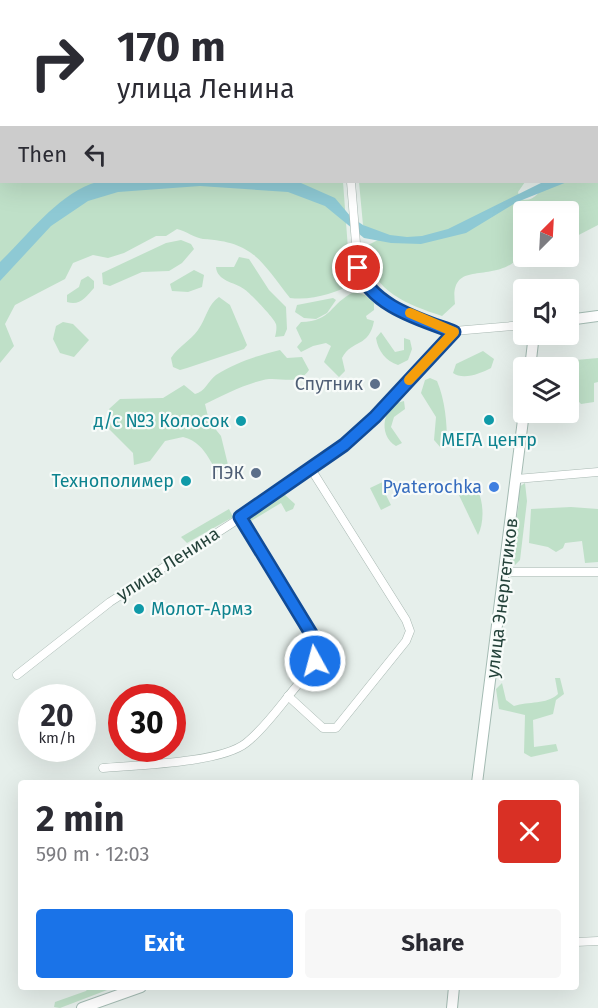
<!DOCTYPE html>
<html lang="en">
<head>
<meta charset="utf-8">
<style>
  body { margin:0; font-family:"Fira Sans",sans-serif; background:#f7f7f7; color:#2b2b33; height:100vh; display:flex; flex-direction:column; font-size:22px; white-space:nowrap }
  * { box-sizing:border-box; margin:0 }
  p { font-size:20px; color:#7c7c81 }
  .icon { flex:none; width:33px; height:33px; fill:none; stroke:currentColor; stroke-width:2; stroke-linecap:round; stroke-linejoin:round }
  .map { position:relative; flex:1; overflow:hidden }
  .panel { position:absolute; left:18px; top:780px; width:561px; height:210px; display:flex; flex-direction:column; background:#fff; border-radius:6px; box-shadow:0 6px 24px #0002 }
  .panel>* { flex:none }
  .hud { position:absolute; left:0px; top:0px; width:598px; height:183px; box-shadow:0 6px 24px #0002; background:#fff; color:#2b2b33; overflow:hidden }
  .needle { width:39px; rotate:24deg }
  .buttons { position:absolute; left:513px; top:201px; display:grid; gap:12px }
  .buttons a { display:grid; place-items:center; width:66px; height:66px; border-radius:6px; background:#fff; box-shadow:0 6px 24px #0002; font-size:30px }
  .speed { position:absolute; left:18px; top:684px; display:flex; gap:12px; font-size:30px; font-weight:700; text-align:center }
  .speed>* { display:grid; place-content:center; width:78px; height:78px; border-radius:50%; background:#fff; box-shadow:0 6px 24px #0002; line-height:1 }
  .speed small { font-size:15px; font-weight:400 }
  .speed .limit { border:9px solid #d22; background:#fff; color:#111 }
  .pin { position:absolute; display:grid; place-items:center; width:51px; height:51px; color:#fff; margin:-26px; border:3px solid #fff; border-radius:50%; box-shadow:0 2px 6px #0007 }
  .me { position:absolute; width:66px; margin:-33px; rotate:353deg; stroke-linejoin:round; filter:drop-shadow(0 0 4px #0008) }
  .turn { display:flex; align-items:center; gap:21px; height:126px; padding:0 18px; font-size:27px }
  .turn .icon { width:78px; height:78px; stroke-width:2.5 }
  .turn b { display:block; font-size:42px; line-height:51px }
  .then { display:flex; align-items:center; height:57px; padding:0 18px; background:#0003; gap:12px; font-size:22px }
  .round { display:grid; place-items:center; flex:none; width:63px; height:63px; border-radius:6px; background:#f7f7f7 }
  .summary { display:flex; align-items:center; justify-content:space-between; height:102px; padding:0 18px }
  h1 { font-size:36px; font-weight:700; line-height:45px }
  .cta { display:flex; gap:12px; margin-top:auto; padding:12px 18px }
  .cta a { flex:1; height:69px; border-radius:6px; background:#1a73e8; color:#fff; font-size:24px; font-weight:700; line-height:69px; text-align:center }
  .cta a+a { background:#f7f7f7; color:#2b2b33 }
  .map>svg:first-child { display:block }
  .green { fill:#bfe0c8 }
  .water { fill:#8ec9d4 }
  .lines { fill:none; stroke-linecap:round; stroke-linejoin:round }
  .street-casing { stroke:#a8b8b2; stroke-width:9 }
  .secondary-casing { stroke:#a4bbb3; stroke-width:12 }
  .street { stroke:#fff; stroke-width:8 }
  .secondary { stroke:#fff; stroke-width:10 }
  .route-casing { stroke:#114b97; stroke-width:15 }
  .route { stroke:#1a73e8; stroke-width:10 }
  .slow { stroke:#f59e0b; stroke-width:10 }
  .service-dot { fill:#5c6f8a; stroke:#f7fbf9; stroke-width:2 }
  .culture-dot { fill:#0f9aa8; stroke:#f7fbf9; stroke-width:2 }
  .shop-dot { fill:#3f7fe0; stroke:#f7fbf9; stroke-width:2 }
  .labels { text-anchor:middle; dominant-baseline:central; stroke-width:4.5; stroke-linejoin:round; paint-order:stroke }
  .service-label { font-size:18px; fill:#4e5e75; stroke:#f7fbf9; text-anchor:end }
  .culture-label { font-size:18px; fill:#0d838f; stroke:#f7fbf9; text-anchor:end }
  .shop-label { font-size:18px; fill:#366cbe; stroke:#f7fbf9; text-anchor:end }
  .street-label { font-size:18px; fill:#24423a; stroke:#f7fbf9 }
</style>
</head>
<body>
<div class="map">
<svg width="598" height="1008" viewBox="0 0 598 1008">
  <rect width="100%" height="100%" fill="#e6efeb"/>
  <g class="green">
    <path d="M598,94V225L569,240L568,212H524L520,257C492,286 449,257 455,304L442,316C406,304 368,290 366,246L382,238L363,225L359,182H525L518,192L520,199C534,203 539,192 546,182H597Z"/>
    <path d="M0,148L2,182H141L143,189L181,186L186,182H343L348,249L354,284C335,292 314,301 290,298C261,261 254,242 203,239C195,238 186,231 177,229L166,236H156L124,253L108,258L93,255L73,263L65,279L15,305L5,324L14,346L0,363Z"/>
    <path d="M181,240L191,244L194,249L182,263L169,271L142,272L110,286L103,284L102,273L166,243Z"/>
    <path d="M239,257L249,259L269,290L286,307L287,329L284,336L275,337C276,333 277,328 276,324C274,318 250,293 244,289C234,282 217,281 216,267H234Z"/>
    <path d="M194,270L204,275L202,287L188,292L172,291L170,284Z"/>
    <path d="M88,276L94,281V288C86,297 80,306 67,302V295L79,287L81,280Z"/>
    <path d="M354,292L365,295L374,303V310L366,316L367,319L374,321C369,348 352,339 342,358L345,371L339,377L324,362L331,346L326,343L313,346L301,352L297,347L302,341L296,328L301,322C333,321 329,304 354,292Z"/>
    <path d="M219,297L230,305L247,345L244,349L187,368L180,370L173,367L171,358C178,347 190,341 198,330C206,319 208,304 219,297Z"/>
    <path d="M333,298L336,300L327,313L316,319L304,318L295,312L297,305Z"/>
    <path d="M63,322L73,324L89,340L74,357L60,353L53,339L56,326Z"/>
    <path d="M381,332L395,352L404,350V338L410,340L412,349L408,360L398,365C386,361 378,351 376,338Z"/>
    <path d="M280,350L287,358L302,357L309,370C299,385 284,378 269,379C248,382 224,395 205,404L209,421L221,436L230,473L227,476C209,473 211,444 183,437L165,441L150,461L134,465L133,453L109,429V409L120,399L163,398L184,385L195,394C205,392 208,381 216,375C237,362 256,356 280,350Z"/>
    <path d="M483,351L494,359L491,368C480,374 463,380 453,373L456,364Z"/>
    <path d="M598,358V382L594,383V402L581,404L569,391L568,368L556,367L554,362Z"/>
    <path d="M430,378L437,381C445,400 447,422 447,443L441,448L434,440L436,417L421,393L425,380Z"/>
    <path d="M404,401L405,409L394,417L391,427L402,443L396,446C377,435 383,404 404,401Z"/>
    <path d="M391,478L396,487L385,493L391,505L381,510L370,488Z"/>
    <path d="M525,483L527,501L520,560L515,565L511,557L519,502V487Z"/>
    <path d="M464,488L478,491C484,504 484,523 478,535L457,491Z"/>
    <path d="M284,494L295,504L293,509L286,512L281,503L251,521L249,518Z"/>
    <path d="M571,507L598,509V562L585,563L582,541L565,543L563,548L556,552L548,547L529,543L531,509Z"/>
    <path d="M229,509L233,517L187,543L181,537Z"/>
    <path d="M555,678H560L564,694L556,700L553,714L533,720L534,747L556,744L558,751L531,757L524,753L525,715L499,709L496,689L502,683L506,700L514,706C529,701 546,705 558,694Z"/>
    <path d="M89,987H115L60,1008L54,1007L55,1002L86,991Z"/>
  </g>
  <path class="water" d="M97,182L301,183L335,198L351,217L363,225L390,235L407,237L422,236L448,229L543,182H567L517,202L466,233L421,244L391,243L364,238L325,206L288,192L200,186L118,192L88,201L51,226L0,281V262C27,236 60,192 97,182Z"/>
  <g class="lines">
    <defs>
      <g id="street">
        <path d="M329,0V2"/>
        <path d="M21,2L24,0"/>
        <path d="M0,10H2"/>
        <path d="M351,182L358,268L362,281L380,300L441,327L454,331L524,325"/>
        <path d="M516,479L598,472"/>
        <path d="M505,572H598"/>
        <path d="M17,675L110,602L251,511L344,445L375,418L454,331"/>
        <path d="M288,696L323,728H336L406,641L410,631L406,620L311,469"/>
        <path d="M103,768C137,765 221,763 246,743C264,729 280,706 295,688C307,673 320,661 315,640L240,517"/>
        <path d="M576,942L598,941"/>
      </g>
      <g id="secondary">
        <path d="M568,320L598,316"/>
        <path d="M530,368L534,334"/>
        <path d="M477,783L524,412"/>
        <path d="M82,1008L141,987"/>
        <path d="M452,1008L454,987"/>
      </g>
    </defs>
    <use href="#street" class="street-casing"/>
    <use href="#secondary" class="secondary-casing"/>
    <use href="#street" class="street"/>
    <use href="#secondary" class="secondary"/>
  </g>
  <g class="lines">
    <defs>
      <path id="route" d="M315,661V640L240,517L344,445L375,417L454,332C419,319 371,306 358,268"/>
    </defs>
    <use href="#route" class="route-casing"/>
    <use href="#route" class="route"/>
    <path class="slow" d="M409,380L454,332L410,313"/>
  </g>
  <g class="service-dot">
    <circle cx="375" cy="384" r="6"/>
    <circle cx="256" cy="473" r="6"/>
  </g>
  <g class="culture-dot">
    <circle cx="489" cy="420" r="6"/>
    <circle cx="241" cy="421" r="6"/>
    <circle cx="186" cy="481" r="6"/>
    <circle cx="139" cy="609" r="6"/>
  </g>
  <circle class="shop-dot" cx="494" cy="487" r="6"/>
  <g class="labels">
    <g class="service-label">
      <text x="363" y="384">Спутник</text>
      <text x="244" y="473">ПЭК</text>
    </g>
    <g class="culture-label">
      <text x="229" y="421">д/с №3 Колосок</text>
      <text x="489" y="440" text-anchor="middle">МЕГА центр</text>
      <text x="174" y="481">Технополимер</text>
      <text x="151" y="609" text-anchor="start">Молот-Армз</text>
    </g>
    <g class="shop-label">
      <text x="482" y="487">Pyaterochka</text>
    </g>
    <g class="street-label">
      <text transform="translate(168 564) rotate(-33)">улица Ленина</text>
      <text transform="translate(502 598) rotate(-83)">улица Энергетиков</text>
    </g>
  </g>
</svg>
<div class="buttons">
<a><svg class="needle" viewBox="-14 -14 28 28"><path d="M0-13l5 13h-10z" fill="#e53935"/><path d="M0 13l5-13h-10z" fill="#7c7c81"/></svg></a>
<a><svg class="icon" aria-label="sound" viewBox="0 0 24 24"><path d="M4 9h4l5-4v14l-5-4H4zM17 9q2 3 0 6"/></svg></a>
<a><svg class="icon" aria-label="layers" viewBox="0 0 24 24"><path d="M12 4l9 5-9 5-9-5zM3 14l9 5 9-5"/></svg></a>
</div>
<div class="speed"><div>20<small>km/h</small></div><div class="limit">30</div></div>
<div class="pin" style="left:358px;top:268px;background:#d93025"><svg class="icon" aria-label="arrive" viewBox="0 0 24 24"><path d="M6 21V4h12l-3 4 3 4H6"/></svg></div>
<svg class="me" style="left:315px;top:661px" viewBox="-20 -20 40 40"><circle r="17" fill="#1a73e8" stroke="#fff" stroke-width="3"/><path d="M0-11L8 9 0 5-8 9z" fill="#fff"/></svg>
<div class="hud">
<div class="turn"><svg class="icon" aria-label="right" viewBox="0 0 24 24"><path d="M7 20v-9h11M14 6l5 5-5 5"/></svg><div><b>170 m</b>улица Ленина</div></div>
<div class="then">Then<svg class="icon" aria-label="left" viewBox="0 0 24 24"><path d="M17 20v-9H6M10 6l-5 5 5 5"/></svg></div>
</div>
<section class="panel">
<div class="summary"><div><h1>2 min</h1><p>590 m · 12:03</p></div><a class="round" style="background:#d93025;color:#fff"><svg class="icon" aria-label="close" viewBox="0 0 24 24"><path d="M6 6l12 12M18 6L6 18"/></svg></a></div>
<div class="cta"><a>Exit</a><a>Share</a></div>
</section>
</div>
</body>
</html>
